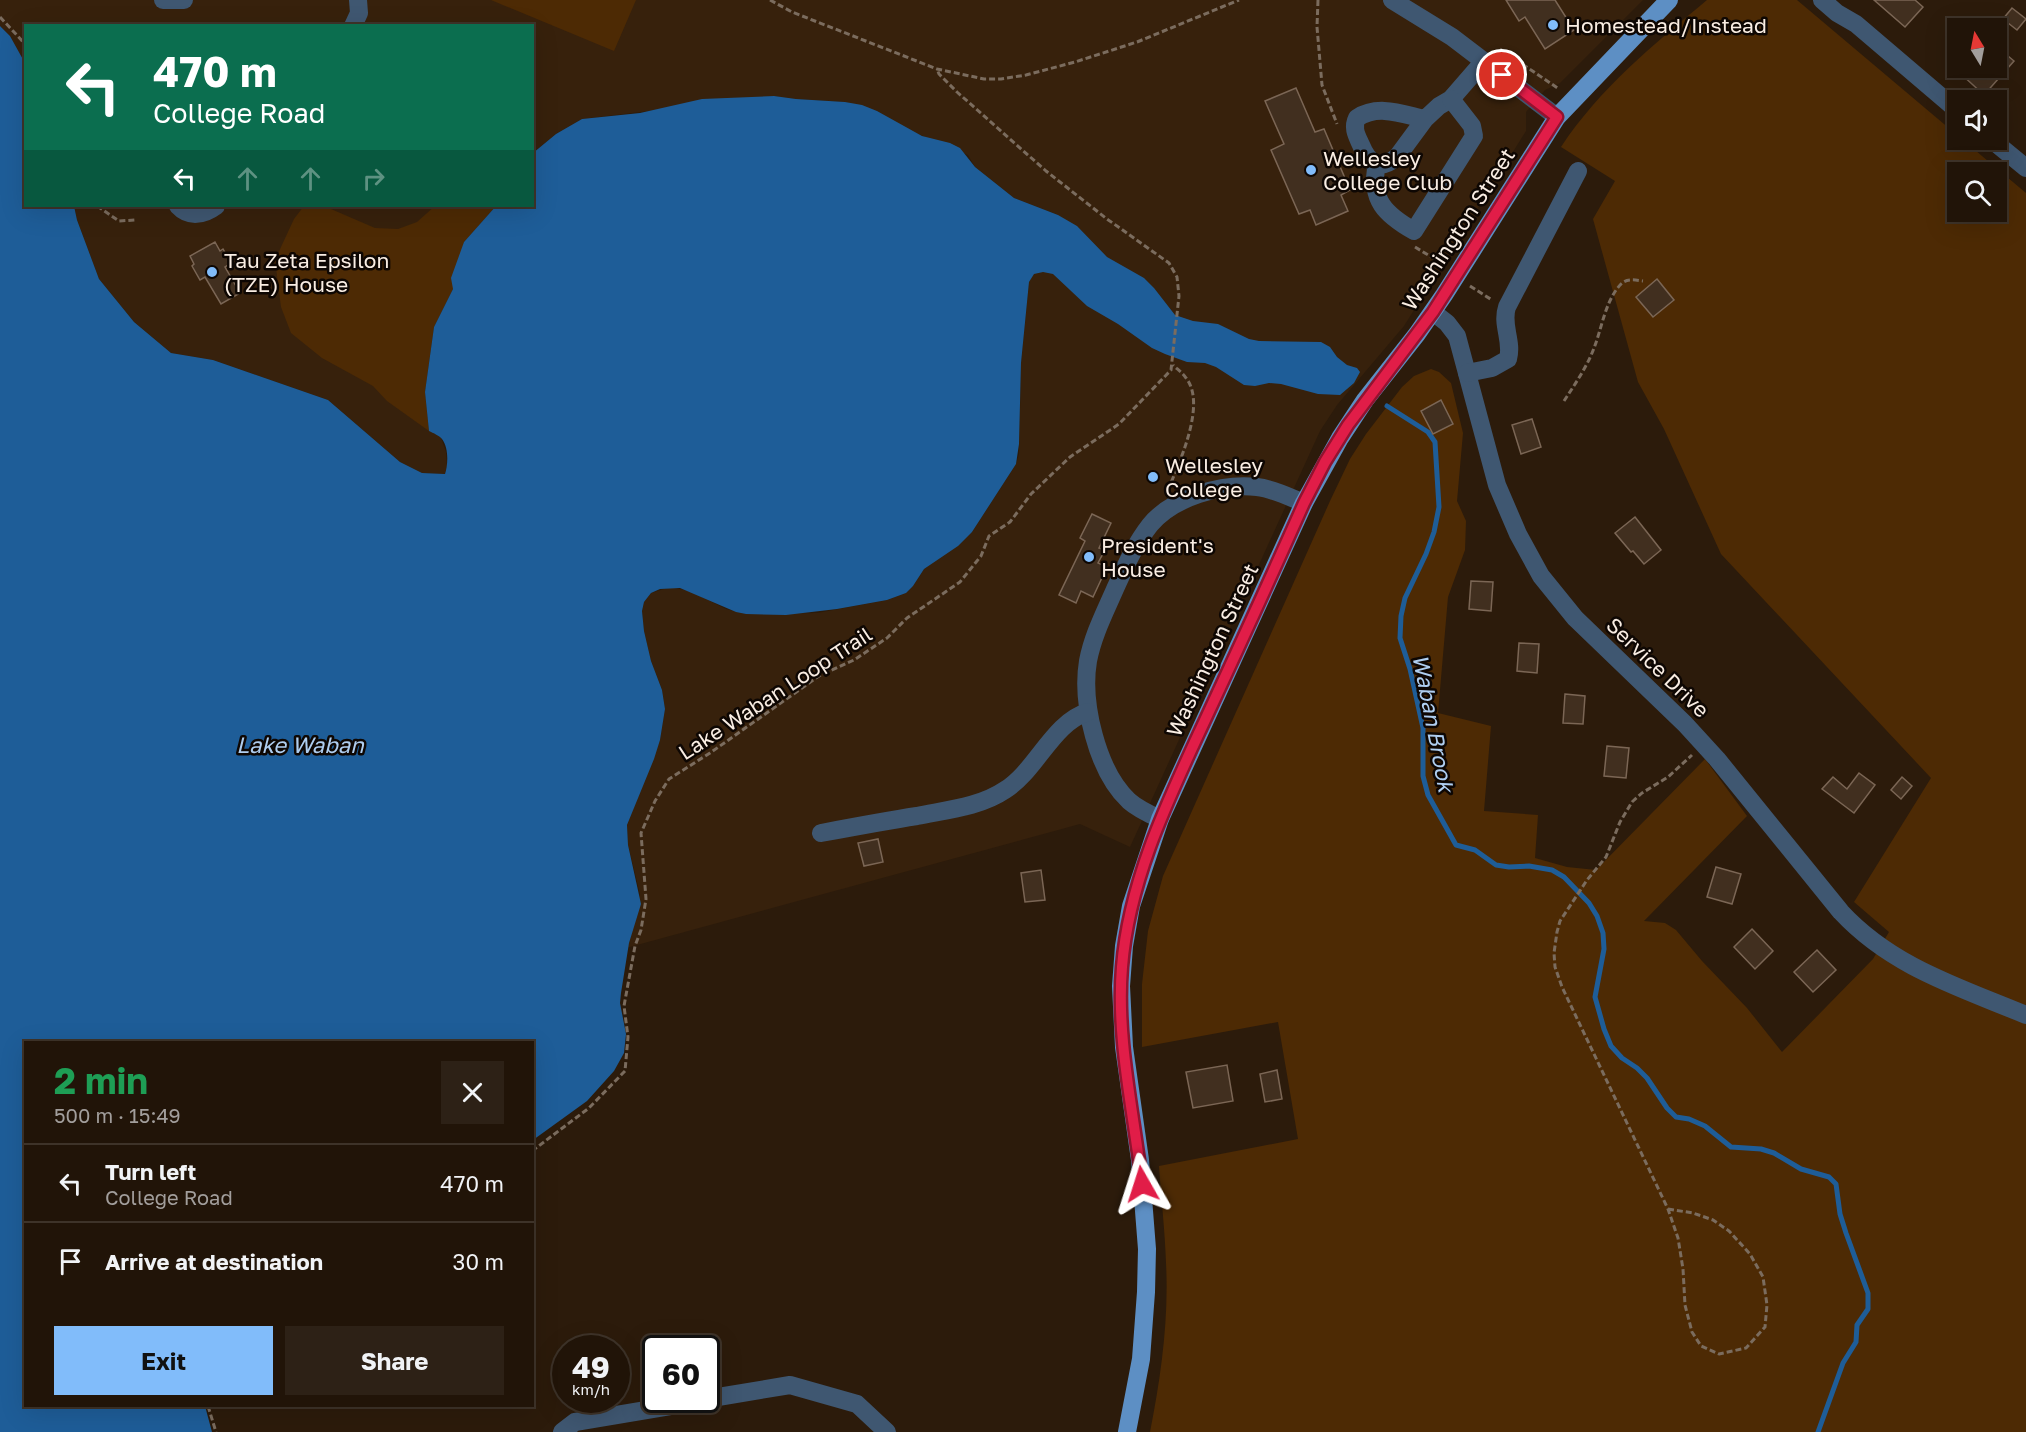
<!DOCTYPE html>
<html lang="en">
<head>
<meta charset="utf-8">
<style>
  body { margin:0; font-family:"Golos Text",sans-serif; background:#2d2116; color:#f1f3f6; height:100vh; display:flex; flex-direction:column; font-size:22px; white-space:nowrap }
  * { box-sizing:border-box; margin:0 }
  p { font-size:20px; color:#a29e9c }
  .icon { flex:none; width:33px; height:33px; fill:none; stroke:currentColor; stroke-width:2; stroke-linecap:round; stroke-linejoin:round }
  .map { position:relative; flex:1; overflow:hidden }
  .side { position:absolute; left:24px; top:1041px; width:510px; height:366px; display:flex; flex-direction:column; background:#211408; border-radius:0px; box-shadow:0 6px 24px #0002,0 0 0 2px #3e3329 }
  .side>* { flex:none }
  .top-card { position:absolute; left:24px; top:24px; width:510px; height:183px; border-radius:0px; box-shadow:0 6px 24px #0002,0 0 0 2px #3e3329; background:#0b6e4f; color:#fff; overflow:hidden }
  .needle { width:39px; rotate:350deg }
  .tools { position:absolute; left:1947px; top:18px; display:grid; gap:12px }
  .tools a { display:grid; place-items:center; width:60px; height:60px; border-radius:0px; background:#211408; box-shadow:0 6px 24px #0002,0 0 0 2px #3e3329; font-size:30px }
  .speed { position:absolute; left:552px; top:1335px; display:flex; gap:12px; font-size:30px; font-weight:700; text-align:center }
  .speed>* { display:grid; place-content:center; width:78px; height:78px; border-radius:50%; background:#211408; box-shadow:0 6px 24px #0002,0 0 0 2px #3e3329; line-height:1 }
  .speed small { font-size:15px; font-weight:400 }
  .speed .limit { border:3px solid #111; border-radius:9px; background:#fff; color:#111 }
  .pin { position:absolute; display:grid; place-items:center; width:51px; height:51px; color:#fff; margin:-26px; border:3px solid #fff; border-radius:50%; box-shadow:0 2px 6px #0007 }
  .me { position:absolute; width:66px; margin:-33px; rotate:354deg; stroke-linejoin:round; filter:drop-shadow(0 0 4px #0008) }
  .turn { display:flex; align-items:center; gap:21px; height:126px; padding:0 30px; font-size:27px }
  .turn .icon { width:78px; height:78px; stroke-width:2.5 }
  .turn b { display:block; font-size:42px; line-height:51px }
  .lanes { display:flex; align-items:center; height:57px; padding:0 30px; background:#0003; justify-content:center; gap:30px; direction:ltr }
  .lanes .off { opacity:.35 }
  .round { display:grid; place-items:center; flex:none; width:63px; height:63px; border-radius:0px; background:#2d2116 }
  .headline { display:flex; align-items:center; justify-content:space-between; height:102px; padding:0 30px }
  h1 { font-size:36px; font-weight:700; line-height:45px; color:#1e9e55 }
  .cta { display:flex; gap:12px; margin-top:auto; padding:12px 30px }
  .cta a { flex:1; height:69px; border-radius:0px; background:#81bcfa; color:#111; font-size:24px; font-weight:700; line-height:69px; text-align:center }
  .cta a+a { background:#2d2116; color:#f1f3f6 }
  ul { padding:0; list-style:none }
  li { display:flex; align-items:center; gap:18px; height:78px; padding:0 30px; border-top:2px solid #3e3329 }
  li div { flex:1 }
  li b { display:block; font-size:22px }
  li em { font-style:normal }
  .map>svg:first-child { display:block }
  .built { fill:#37210c }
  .green { fill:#4d2a04; fill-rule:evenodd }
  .water { fill:#1e5d98 }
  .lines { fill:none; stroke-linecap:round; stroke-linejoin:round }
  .stream { stroke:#1e5d98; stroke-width:5 }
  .building { fill:#412f1f; stroke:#7b6655; stroke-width:1.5 }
  .path { stroke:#7b6c5e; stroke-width:3; stroke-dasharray:6 3; stroke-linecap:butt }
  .minor { stroke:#3f5771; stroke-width:18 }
  .major { stroke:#5d8fc4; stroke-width:18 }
  .route-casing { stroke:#92132f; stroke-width:15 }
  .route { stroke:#e11d48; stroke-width:10 }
  .poi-dot { fill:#81bcfa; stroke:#0e0703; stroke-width:2 }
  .labels { text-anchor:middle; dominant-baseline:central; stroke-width:5; stroke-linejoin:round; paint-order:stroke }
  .poi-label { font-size:21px; fill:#f9ede3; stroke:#0e0703; text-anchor:start }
  .street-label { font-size:21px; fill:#f9ede3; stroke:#0e0703 }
  .water-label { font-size:22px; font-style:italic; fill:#afcef0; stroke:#0e0703 }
</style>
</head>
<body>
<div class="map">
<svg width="2026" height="1432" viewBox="0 0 2026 1432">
  <rect width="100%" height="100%" fill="#2c1b0b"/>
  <g class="built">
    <path d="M0,0H1643L1560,83L1545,90L1526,112V131L1404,326L1337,405L1320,431L1130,847L1080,824L626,948L629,943L640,894L628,845L627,825L660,740L665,709L662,690L651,661L644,631L642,611L644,602L651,593L670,587L690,591L726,609L746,614L817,613L887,600L906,593L913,586L924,569L972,532L1016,464L1019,454L1021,363L1029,282L1058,215L1014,198L975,167L968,155L906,129L877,111L845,102L796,99L774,96L582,119L556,134L533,153L532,26H26L25,63L10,36L0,26Z"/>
    <path d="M74,206H496L464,242L453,289L434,327L425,392L446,452L447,466L445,474L422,473L400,462L328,400L213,360L171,353L134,322L99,279L77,220Z"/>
  </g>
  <g class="green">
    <path d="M491,0H636L614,51Z"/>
    <path d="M1707,0H1797L1957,135L1958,140H1963L2026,193V1432H1150C1161,1377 1169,1319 1166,1263C1165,1230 1161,1198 1159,1166L1298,1139L1278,1022L1142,1047V984L1148,931L1163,876L1330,501L1350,459L1366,434L1402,387L1414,376L1431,369L1439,372L1451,383L1463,433L1457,501L1466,521L1465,550L1448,597L1438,713L1491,726L1484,811L1538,815L1535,858L1567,867L1596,870L1705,759L1747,816L1644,921L1665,923L1676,930L1702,961L1747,1008L1782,1052L1873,959L1889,932L1854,902L1931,778L1721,554L1664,429L1638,382L1593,219L1615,181L1561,147C1600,88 1653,45 1707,0ZM1958,172H1996V212H1958Z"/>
    <path d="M304,206H324L375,228L398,229L417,222L435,206H496L464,242L453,289L434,327L425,392L429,431L387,401L373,386L322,358L291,333L281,307L275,260L294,219Z"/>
  </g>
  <path class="water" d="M0,26L10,36L25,63L26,206H74L77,220L99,279L134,322L171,353L213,360L328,400L400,462L422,473L445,474C448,465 449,448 442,439C440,436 433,433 429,431L425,392L434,327L453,289L451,278L464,242L496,206H532L533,153L556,134L582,119L640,113L702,99L774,96L796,99L845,102L862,105L877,111L922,136L950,143L960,148L975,167L1014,198L1058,215L1077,226L1107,257L1144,278L1154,288L1175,315L1193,321L1218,324L1249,339L1259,341L1321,342L1330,347L1337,357L1347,365L1357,368L1360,372L1354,383L1340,395L1318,394L1281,384L1269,383L1255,386L1244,385L1216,367L1205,363L1187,362L1165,354L1152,348L1118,324L1087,306L1053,274L1043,272L1034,274L1029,282L1021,363L1019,444L1016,464L972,532L958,546L924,569L913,586L906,593L887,600L837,609L786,615L746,614L736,612L680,588L660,589L651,593L644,602L642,611L644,631L651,661L662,690L665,709L660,740L654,759L627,825L628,845L641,904L629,943L621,993L620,1003L626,1034L624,1053L614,1071L587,1101L533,1140L532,1042H26V1406H205L212,1432H0Z"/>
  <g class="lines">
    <path class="stream" d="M1387,406L1428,432L1435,442L1439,507L1434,532L1426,554L1405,598L1401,616L1400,638L1410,669L1423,728V776L1428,795L1456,845L1475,850L1496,865L1509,867L1529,866L1552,870L1564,877L1589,903L1597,916L1603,933L1604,949L1595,997L1604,1029L1611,1046L1622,1058L1637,1068L1647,1078L1667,1108L1676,1117L1689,1119L1705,1126L1731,1147L1761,1149L1774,1153L1801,1169L1829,1177L1836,1184L1840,1214L1846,1233L1868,1293V1309L1857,1325L1856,1342L1843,1363L1818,1432"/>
  </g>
  <g class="building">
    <path d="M1506,0H1555L1574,30L1545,49L1525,17L1519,21Z"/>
    <path d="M1874,0H1915L1923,7L1905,27Z"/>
    <path d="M2012,8L2026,19L2017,30L2003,19Z"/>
    <path d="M1996,46L2014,61L1984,95L1961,74L1967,68H1996Z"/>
    <path d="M1296,88L1315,132L1324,129L1350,190L1341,195L1348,211L1316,225L1310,210L1299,214L1271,150L1284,144L1265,101Z"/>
    <path d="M215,242L220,251L223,249L231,263L225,267L240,293L221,304L205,277L200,280L192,266L194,264L190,256Z"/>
    <path d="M1657,279L1674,300L1653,317L1636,297Z"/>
    <path d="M1441,400L1453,424L1433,434L1421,411Z"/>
    <path d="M1532,419L1541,447L1521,454L1512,425Z"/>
    <path d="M1092,514L1111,523L1099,548L1105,550L1098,563L1107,567L1093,597L1081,591L1076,603L1059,595L1085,541L1080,538Z"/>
    <path d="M1635,517L1661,550L1644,564L1633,551L1631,552L1615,533Z"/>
    <path d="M1471,581L1493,582L1491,611L1469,609Z"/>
    <path d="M1519,643L1539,644L1537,673L1517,671Z"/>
    <path d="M1565,694L1585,696L1583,724L1563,723Z"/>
    <path d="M1607,746L1629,748L1626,778L1604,776Z"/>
    <path d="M1859,773L1875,785L1854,813L1822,789L1833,777L1847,789Z"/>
    <path d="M1902,777L1912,786L1901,799L1891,790Z"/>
    <path d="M878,839L883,862L864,866L858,843Z"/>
    <path d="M1716,867L1741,874L1732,904L1707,897Z"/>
    <path d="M1041,870L1045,900L1025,902L1021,873Z"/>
    <path d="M1752,929L1773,951L1755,969L1734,947Z"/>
    <path d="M1817,950L1836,970L1813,992L1794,972Z"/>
    <path d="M1227,1065L1233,1101L1193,1108L1186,1072Z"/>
    <path d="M1277,1070L1282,1099L1265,1102L1260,1074Z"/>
  </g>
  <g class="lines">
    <g class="path">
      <path d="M770,0L792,12L937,69L984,79H1001L1026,75L1075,62L1137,42L1239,0"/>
      <path d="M1318,0L1317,27L1322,85L1337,124"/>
      <path d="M0,17L26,45"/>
      <path d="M1500,49L1559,89"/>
      <path d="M97,206L119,221L135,220"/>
      <path d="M1415,247L1443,264"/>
      <path d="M1470,286L1492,300"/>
      <path d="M1564,401C1575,384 1587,367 1594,348C1602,328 1605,301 1621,284C1627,278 1635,280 1643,281"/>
      <path d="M1168,490C1179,463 1207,404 1186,378C1183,373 1177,369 1173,365"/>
      <path d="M532,1151L589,1108L625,1071L628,1037L624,1006L635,946L641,930L646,899L641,833L655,801L669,779L710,753L819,676L854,660L887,638L907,618L960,582L981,556L989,536L1010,522L1031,494L1070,457L1119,424L1171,370L1179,296L1177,277L1169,263L1107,219L1046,171L957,92L939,74L937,69"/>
      <path d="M1668,1209L1693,1213L1713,1220L1729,1231L1750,1254L1763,1277L1767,1305L1765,1327L1746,1348L1719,1354L1701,1346L1692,1332L1685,1305L1683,1269L1678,1238L1668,1209L1562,987L1555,967L1554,953L1557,932L1560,921L1587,880L1606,857L1620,822L1632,802L1642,793L1668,777L1692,755"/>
      <path d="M208,1406L216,1432"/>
    </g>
    <g class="minor">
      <path d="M163,0H184"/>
      <path d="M1392,0L1452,37L1557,117"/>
      <path d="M1822,0L1837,13L1856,24L1958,111"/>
      <path d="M353,26L359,13L358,0"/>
      <path d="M1425,119C1402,114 1378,104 1357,118C1352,128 1357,136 1361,145C1369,164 1380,171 1397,157L1425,119L1439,106L1451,99L1484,61"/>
      <path d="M1992,140L2026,168"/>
      <path d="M1377,164C1369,200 1386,215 1414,231L1474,136L1472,126L1451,99"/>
      <path d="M178,206C189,218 204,215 216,206"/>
      <path d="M1433,312L1447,323L1457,336L1497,485L1518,534L1541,576L1575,618L1685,724L1717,759L1841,912C1892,967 1959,987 2026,1015"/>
      <path d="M1467,373L1492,368L1508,359C1513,341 1501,325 1507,307L1578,171"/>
      <path d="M1160,819C1149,814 1138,809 1129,801C1097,771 1081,703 1088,661C1093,635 1105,612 1115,589C1125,567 1135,544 1150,525C1173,497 1222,483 1257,487C1274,489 1289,497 1304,503"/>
      <path d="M821,833C853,827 885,821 917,816C946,810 980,807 1005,790C1036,771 1053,722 1088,712"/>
      <path d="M706,1399L790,1385L857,1404L887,1432"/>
      <path d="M562,1432L575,1422L706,1400"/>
    </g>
    <path class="major" d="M1127,1432L1141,1359L1146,1292L1147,1249L1140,1160L1124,1047L1121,986L1124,946L1131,906L1160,819L1304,503L1340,438L1365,400L1417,334L1444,295L1557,117L1669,0"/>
  </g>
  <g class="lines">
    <defs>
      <path id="route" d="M1142,1184C1134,1113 1116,1039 1122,967C1129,879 1169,798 1206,718C1239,647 1272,575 1304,503L1325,462L1348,425L1433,312L1557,117L1502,75"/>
    </defs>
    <use href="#route" class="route-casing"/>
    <use href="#route" class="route"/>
  </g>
  <g class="poi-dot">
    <circle cx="1553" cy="25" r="6"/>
    <circle cx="1311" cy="170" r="6"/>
    <circle cx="212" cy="272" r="6"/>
    <circle cx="1153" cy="477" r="6"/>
    <circle cx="1089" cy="557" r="6"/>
  </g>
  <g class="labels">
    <g class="poi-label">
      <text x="1565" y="25">Homestead/Instead</text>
      <text x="1323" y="158">Wellesley<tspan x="1323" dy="24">College Club</tspan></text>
      <text x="224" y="260">Tau Zeta Epsilon<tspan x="224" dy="24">(TZE) House</tspan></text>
      <text x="1165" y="465">Wellesley<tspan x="1165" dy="24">College</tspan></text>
      <text x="1101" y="545">President's<tspan x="1101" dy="24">House</tspan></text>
    </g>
    <g class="street-label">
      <text transform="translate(1458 229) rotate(-57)">Washington Street</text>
      <text transform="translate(1212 650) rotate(-65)">Washington Street</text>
      <text transform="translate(1658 667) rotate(44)">Service Drive</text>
      <text transform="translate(775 693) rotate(-33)">Lake Waban Loop Trail</text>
    </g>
    <g class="water-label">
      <text transform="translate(1434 723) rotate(79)">Waban Brook</text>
      <text x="300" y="744">Lake Waban</text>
    </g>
  </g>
</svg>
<div class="tools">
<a><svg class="needle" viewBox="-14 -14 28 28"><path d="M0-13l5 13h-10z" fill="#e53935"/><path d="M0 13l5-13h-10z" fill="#a29e9c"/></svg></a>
<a><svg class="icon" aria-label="sound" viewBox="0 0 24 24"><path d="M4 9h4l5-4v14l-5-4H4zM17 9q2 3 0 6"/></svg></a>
<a><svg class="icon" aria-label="search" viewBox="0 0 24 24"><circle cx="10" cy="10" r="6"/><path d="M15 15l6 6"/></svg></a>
</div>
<div class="speed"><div>49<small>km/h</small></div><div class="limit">60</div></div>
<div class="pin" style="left:1502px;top:75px;background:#d93025"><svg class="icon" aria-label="arrive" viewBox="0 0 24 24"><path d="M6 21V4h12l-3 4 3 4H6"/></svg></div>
<svg class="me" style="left:1142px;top:1184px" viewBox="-20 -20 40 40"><path d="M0-17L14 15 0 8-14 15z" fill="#e11d48" stroke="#fff" stroke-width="4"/></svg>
<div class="top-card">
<div class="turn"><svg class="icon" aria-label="left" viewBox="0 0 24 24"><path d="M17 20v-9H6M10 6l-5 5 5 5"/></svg><div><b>470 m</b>College Road</div></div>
<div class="lanes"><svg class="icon" aria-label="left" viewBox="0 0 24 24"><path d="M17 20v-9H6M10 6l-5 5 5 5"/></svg><svg class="icon off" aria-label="ahead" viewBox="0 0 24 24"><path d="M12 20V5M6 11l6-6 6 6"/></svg><svg class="icon off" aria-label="ahead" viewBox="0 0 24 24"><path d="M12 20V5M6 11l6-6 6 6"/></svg><svg class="icon off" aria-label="right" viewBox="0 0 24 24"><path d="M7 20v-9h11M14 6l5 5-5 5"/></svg></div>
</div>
<section class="side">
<div class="headline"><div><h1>2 min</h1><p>500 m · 15:49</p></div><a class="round"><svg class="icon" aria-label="close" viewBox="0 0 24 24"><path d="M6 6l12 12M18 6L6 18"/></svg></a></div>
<ul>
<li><svg class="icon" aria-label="left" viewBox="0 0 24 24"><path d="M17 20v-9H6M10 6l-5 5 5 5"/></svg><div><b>Turn left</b><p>College Road</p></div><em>470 m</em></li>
<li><svg class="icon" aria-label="arrive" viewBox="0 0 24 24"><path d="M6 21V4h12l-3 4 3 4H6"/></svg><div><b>Arrive at destination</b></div><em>30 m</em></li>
</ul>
<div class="cta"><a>Exit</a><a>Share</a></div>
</section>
</div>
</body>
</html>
